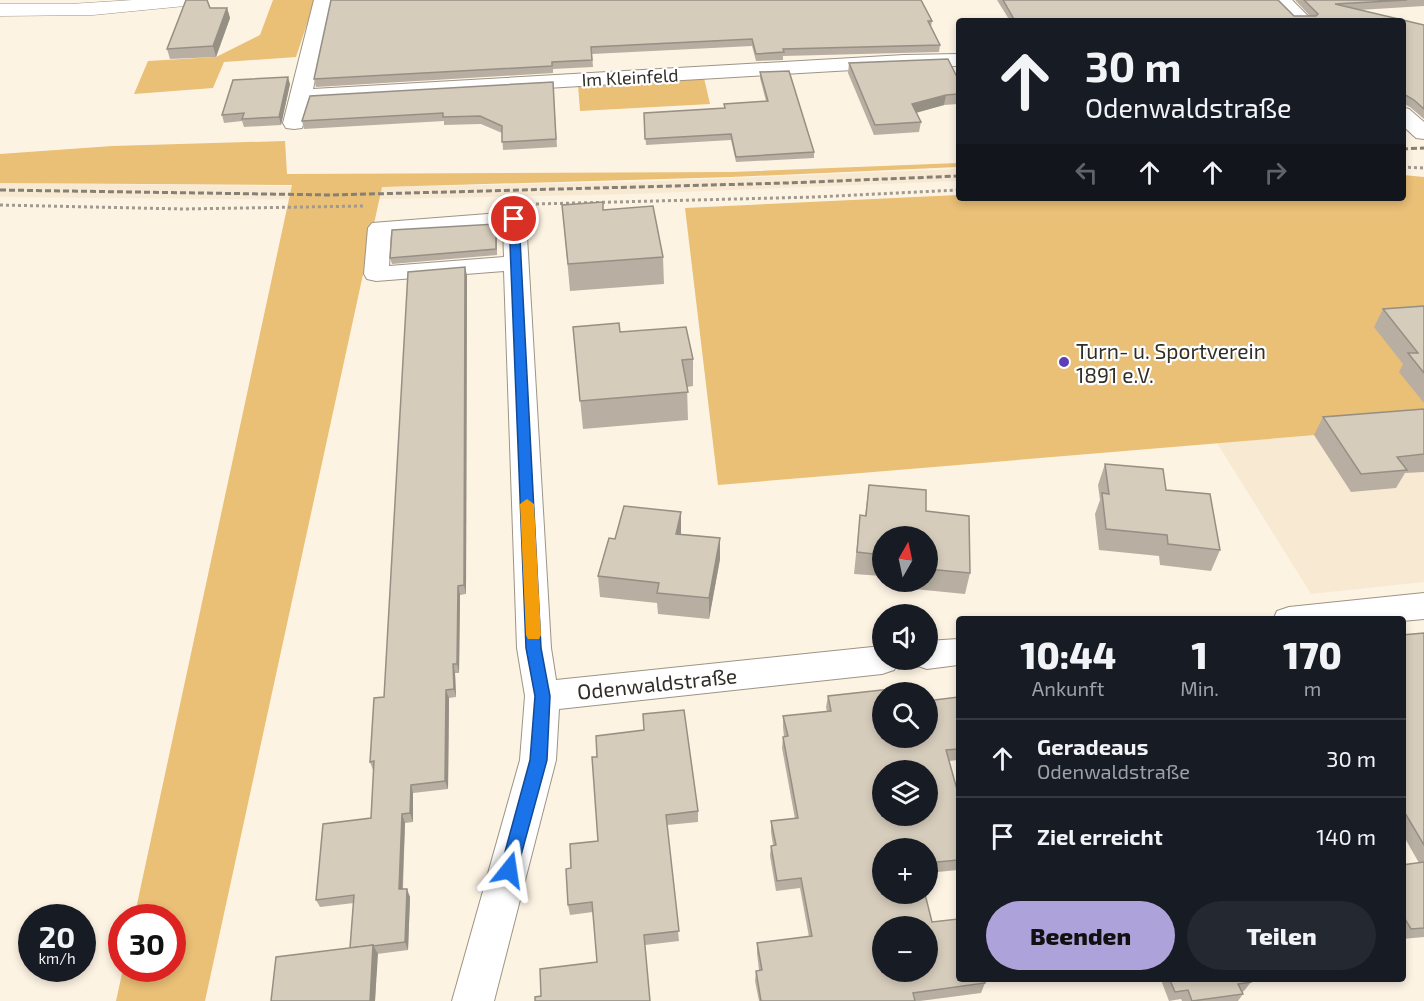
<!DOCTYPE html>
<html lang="de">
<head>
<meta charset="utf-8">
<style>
  body { margin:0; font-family:"Exo 2",sans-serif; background:#242831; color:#f1f3f6; height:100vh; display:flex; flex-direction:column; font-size:22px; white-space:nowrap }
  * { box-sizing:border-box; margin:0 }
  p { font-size:20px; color:#9ea1a6 }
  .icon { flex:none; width:33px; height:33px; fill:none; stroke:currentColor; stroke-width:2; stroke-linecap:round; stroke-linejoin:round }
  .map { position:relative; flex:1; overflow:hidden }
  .panel { position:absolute; left:956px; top:616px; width:450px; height:366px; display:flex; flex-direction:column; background:#171b24; border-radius:6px; box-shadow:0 3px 9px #0003 }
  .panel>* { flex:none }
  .top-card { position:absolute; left:956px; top:18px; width:450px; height:183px; border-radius:6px; box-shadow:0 3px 9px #0003; background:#171b24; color:#f1f3f6; overflow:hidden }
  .needle { width:39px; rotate:9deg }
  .buttons { position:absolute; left:872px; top:526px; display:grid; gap:12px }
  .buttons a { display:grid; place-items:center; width:66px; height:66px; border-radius:50%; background:#171b24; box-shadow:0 3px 9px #0003; font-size:30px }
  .speed { position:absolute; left:18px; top:904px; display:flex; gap:12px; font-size:30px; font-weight:700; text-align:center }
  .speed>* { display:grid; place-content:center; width:78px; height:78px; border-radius:50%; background:#171b24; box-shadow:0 3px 9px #0003; line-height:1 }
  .speed small { font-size:15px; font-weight:400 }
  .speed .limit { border:9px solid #d22; background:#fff; color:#111 }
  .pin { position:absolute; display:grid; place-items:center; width:51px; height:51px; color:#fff; margin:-26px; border:3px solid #fff; border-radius:50%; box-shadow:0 2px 6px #0007 }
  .me { position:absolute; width:66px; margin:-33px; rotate:15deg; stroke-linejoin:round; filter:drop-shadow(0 0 4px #0008) }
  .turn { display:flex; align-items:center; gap:21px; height:126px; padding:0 30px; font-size:27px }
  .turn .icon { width:78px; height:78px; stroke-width:2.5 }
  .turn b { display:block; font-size:42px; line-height:51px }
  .lanes { display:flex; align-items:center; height:57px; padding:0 30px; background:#0003; justify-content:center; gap:30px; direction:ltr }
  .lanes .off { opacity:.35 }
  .eta { display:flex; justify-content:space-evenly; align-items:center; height:102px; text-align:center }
  .eta b { font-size:36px; font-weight:800; line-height:42px }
  .action { display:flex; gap:12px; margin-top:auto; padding:12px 30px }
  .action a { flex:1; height:69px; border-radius:36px; background:#aea2da; color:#111; font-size:24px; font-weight:800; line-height:69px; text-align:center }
  .action a+a { background:#242831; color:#f1f3f6 }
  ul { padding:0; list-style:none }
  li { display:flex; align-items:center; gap:18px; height:78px; padding:0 30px; border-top:2px solid #363941 }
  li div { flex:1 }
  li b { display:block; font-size:22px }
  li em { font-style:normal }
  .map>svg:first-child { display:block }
  .built { fill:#f8e9d2 }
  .green { fill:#eabf76 }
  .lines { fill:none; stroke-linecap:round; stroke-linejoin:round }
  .minor-casing { stroke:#9d9485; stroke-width:2 }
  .tertiary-casing { stroke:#9d9485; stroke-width:1 }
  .path { stroke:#a1998e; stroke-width:3; stroke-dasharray:3 3; stroke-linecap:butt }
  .minor { fill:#fff; fill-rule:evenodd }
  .tertiary { fill:#fff; fill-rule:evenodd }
  .rail { stroke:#867f75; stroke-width:3; stroke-dasharray:6 3; stroke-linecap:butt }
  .wall { fill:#b8afa2 }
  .shaded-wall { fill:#968f84 }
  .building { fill:#d6ccbc; stroke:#968f84; stroke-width:1.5; fill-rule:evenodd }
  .route { fill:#1a73e8; stroke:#114b97; stroke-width:1.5 }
  .slow { fill:#f59e0b }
  .poi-dot { fill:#5d3eb7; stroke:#fff; stroke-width:2 }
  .labels { text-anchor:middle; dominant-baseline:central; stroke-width:4.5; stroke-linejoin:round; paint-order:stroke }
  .far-street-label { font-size:18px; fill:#312d27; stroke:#fff }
  .poi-label { font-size:21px; fill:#312d27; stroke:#fff; text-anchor:start }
  .street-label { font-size:21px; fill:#312d27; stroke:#fff }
</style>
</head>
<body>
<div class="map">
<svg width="1424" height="1001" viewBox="0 0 1424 1001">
  <rect width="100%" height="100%" fill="#fdf3e3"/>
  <g class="built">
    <path d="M958,169V181L634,194L332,200L0,197V183L382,187L631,182Z"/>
    <path d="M1424,426V582L1311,594L1217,443Z"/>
  </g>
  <g class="green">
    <path d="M273,0H315L296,57L224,62L213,88L134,94L148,61L216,57L260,35Z"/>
    <path d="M704,78L710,104L580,111L578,85Z"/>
    <path d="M285,141L287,174L731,172L958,163V167L731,177L382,187L205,1001H116L123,969H172V918H134L292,185L0,183V154L112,146Z"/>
    <path d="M1403,175L1424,177V426L718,485L685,208L958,195V198H1402Z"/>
  </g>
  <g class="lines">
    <defs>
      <g id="minor">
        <path d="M314,0H332L313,89L904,55L958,54V66L904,67L310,102L302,128L294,129L286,128L283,123Z"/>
        <path d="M1272,0H1292L1313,21H1293Z"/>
        <path d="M1402,107L1409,109L1424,122V139L1416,138L1402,125Z"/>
        <path d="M514,212L522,214L526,219L551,648L556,680L882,646V660H899L894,670L882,674L559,709L556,760L494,1001H452L520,760L525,696L517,648L504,271L376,281L367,279L364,274L368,228L372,223ZM503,227L504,257L389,266L391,234Z"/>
        <path d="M1424,593V619L1402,621L1273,620L1277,611L1289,607Z"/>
        <path d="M958,639V665L927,669L915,665L913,660H927V641Z"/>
      </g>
      <path id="tertiary" d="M133,0H195L192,4L185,6L93,15L0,16V4H70Z"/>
    </defs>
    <use href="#minor" class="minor-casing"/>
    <use href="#tertiary" class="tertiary-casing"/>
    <g class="path">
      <path d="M1402,167L1424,168"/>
      <path d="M536,204L815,197L958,190"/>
      <path d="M0,205L184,209L364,206"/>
    </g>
    <use href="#minor" class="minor"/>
    <use href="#tertiary" class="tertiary"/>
    <g class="rail">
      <path d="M1402,149L1424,148"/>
      <path d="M0,190L332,195L787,183L958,176"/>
    </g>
  </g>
  <g class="wall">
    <path d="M331,0L932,21L931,27L940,45L939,52L783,56V60L756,61L752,46L592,54L593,67L553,69V73L316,87L314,79Z"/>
    <path d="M997,0H1278L1294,16H1310L1295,0H1424V6L1359,10L1424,25V119L1410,107L1402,103V21H1010Z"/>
    <path d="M210,8H227L230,18L216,57L170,59L167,49Z"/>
    <path d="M849,63L958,79V104L944,105L916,113L921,122L919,132L874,135L848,73Z"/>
    <path d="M760,72L814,152V158L736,162L731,140L646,145L644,113L724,108V104L766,101L760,78Z"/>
    <path d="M553,82L557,147L503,150L502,133L481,124L444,125V121L304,129L302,121Z"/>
    <path d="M290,84L281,125L244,127L242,121L224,123L222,115Z"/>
    <path d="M562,205L603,210L663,257L664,284L570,291Z"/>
    <path d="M497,230V255L392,264L390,258Z"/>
    <path d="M465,267L467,276L466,594L460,595L459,673H455L456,697L449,698L448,789L413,793V822L405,823L403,889L410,897L408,950L377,954L375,1001H271L350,948L354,903L320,907L316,900L371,818L374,770H373L370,762L384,697Z"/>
    <path d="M1424,306V403L1399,372L1403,364L1374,327L1383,309Z"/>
    <path d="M573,327L620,332L693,359V386L687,387L688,420L583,429Z"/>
    <path d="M1424,409V472L1405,473L1396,488L1351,492L1314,435L1323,417Z"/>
    <path d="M1105,464L1166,490L1220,550L1211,571L1160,565L1159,556L1099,550L1095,514L1100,500L1098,485Z"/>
    <path d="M869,485L926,511L970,573L965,594L914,589V582H927V537H882V576L854,574L860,515L865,516Z"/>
    <path d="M681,534L720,538V559L709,619L658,614L657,603L600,597L598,576L615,539Z"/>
    <path d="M1424,633V937L1402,939V865L1419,863L1402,833V635Z"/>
    <path d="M828,696L882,738L958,697V760L949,761L958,793V870L927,873V849H882L932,922L958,980L985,983L981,993L920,1001H759L755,981L756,971L759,970L757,953V943L809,937L800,888L776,891L770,856L771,846L773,845L771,832V821L795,819L782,748L783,737H784L783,727V716L827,712L826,707Z"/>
    <path d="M643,714L698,811V822L667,825L679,941L645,945L541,996L597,962L593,912L570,915L568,905L571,868L598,841L597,757L644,731Z"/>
    <path d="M1161,980H1250L1251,982L1244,991L1242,992L1243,994L1238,1001H1182L1181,999L1169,1001Z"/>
  </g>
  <g class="shaded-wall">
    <path d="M227,8L230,18L216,57L213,46Z"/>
    <path d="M288,77L290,84L281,125L279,117Z"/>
    <path d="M946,95L944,105L911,114L912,104Z"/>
    <path d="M465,267L467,276L466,594L464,585Z"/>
    <path d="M681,512V533L677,555L676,534Z"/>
    <path d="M720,538V559L709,619V598Z"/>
    <path d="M458,586L460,595L459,673L457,664Z"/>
    <path d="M453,664L455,673L456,697L454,689Z"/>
    <path d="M446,690L449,698L448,789L445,781Z"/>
    <path d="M411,785L413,793V822L410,813Z"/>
    <path d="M402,814L405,823L402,897L399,889Z"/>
    <path d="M407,889L410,897L408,950L405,942Z"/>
    <path d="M373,945L378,954L375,1001H370Z"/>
  </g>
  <g class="building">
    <path d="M186,0H207L210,8H227L213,46L167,49Z"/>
    <path d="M331,0H921L932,21H928L940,45L783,49L784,52L756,54L752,39L591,47L592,60L552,62V66L314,79Z"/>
    <path d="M1003,0H1278L1294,16H1316L1318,14L1304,0H1407L1335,4L1424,25V109L1414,100L1402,93V21H1015Z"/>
    <path d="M948,59L958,79V94L946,95L912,104L921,122L875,125L849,63Z"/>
    <path d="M789,71L814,152L736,157L731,134L645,139L644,113L725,108L724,104L768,101L760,72Z"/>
    <path d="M288,77L279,117L242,119L244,113L222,115L233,80Z"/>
    <path d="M553,82L556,139L502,142V126L480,116L443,117V113L302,121L310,96Z"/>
    <path d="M603,202V210L653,206L663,257L568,264L562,205Z"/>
    <path d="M496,224V249L390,258L392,230Z"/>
    <path d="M465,267L464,585L458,586L457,664H453L454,689L446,690L445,781L411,785L410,813L402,814L399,889H407L405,942L373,946V945L350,948L354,895L316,900L323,824L371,818L374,761L370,762L374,698L384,697L408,272Z"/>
    <path d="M1424,306V373L1408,353H1418L1383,309Z"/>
    <path d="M619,323L620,332L686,327L693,359L682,360L688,392L580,401L573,327Z"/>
    <path d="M1424,409V454L1397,457L1407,470L1361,474L1323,417Z"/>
    <path d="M1105,464L1163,469L1166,490L1210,494L1220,550L1168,544L1167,535L1106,529L1102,493L1109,494Z"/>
    <path d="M869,485L926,490V511L969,516L970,573L927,569V537H882V555L857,552L860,515L866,516Z"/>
    <path d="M624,506L681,512L676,534L720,538L709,598L657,593L659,583L598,576L609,538L615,539Z"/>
    <path d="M1424,633V845L1402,808V635Z"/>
    <path d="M909,687L911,693H882V738H927V701L958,697V749L946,750L958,793V860L927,863V849H882V894H925L932,922L958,919V980H984L985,983L913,993L915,1001H761L756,971L762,970L757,943L812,936L801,878L777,881L771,846L776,845L771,821L798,818L783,737L788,736L783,716L831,711L828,696ZM882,771H927V816H882ZM882,927H927V972H882Z"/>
    <path d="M684,710L698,811L666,815L679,931L644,935L650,1001H535V997L541,996L540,969L597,962L592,902L568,905L566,869L571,868L570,844L598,841L592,757H597L596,736L644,730L643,714Z"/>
    <path d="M1424,862V928L1411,929L1402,914V865Z"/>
    <path d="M373,945L370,1001H271L276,957Z"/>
    <path d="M1170,980H1250L1251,982L1238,984L1243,994L1192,1001L1188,990L1175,992Z"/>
  </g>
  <path class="route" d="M514,216L519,219L541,648L550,696L547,760L517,870L515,875L509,878L502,875L500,870L530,760L535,696L526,648L509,219Z"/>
  <path class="slow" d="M527,499L534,504L541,635L539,639H528L526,635L520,504Z"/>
  <circle class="poi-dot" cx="1064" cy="362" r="6"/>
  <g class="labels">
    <g class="far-street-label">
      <text transform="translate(630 77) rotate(-3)">Im Kleinfeld</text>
    </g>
    <g class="poi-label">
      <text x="1076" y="350">Turn- u. Sportverein<tspan x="1076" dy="24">1891 e.V.</tspan></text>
    </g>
    <g class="street-label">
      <text transform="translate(657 683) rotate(-6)">Odenwaldstraße</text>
    </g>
  </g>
</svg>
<div class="buttons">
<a><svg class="needle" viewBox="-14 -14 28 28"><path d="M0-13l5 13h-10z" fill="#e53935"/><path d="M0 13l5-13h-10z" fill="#9ea1a6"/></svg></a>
<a><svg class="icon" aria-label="sound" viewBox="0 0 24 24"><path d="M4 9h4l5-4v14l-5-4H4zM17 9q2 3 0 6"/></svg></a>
<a><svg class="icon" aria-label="search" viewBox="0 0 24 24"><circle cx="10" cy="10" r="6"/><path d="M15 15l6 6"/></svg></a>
<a><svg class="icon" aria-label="layers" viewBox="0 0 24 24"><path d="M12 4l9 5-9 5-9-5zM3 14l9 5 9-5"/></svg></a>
<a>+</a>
<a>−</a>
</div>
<div class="speed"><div>20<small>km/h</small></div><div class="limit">30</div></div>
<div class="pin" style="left:514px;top:219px;background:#d93025"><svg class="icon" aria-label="arrive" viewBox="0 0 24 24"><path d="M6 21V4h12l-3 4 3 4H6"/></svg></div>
<svg class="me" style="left:509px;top:870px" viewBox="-20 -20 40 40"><path d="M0-17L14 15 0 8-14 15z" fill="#1a73e8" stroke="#fff" stroke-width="4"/></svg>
<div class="top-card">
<div class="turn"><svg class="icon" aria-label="ahead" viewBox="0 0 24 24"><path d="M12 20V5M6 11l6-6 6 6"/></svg><div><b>30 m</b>Odenwaldstraße</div></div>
<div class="lanes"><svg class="icon off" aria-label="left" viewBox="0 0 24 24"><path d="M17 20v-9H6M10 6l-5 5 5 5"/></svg><svg class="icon" aria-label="ahead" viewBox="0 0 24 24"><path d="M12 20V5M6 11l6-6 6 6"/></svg><svg class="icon" aria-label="ahead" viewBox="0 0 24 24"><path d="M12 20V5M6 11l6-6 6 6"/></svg><svg class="icon off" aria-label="right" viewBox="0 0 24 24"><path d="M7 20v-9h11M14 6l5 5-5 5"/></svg></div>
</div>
<section class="panel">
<div class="eta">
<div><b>10:44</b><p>Ankunft</p></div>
<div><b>1</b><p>Min.</p></div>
<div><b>170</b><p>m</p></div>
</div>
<ul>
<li><svg class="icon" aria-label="ahead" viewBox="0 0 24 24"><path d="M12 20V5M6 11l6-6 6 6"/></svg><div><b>Geradeaus</b><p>Odenwaldstraße</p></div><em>30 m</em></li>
<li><svg class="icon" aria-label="arrive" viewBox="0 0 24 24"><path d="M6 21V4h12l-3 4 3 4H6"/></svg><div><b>Ziel erreicht</b></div><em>140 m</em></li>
</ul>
<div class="action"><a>Beenden</a><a>Teilen</a></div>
</section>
</div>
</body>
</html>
